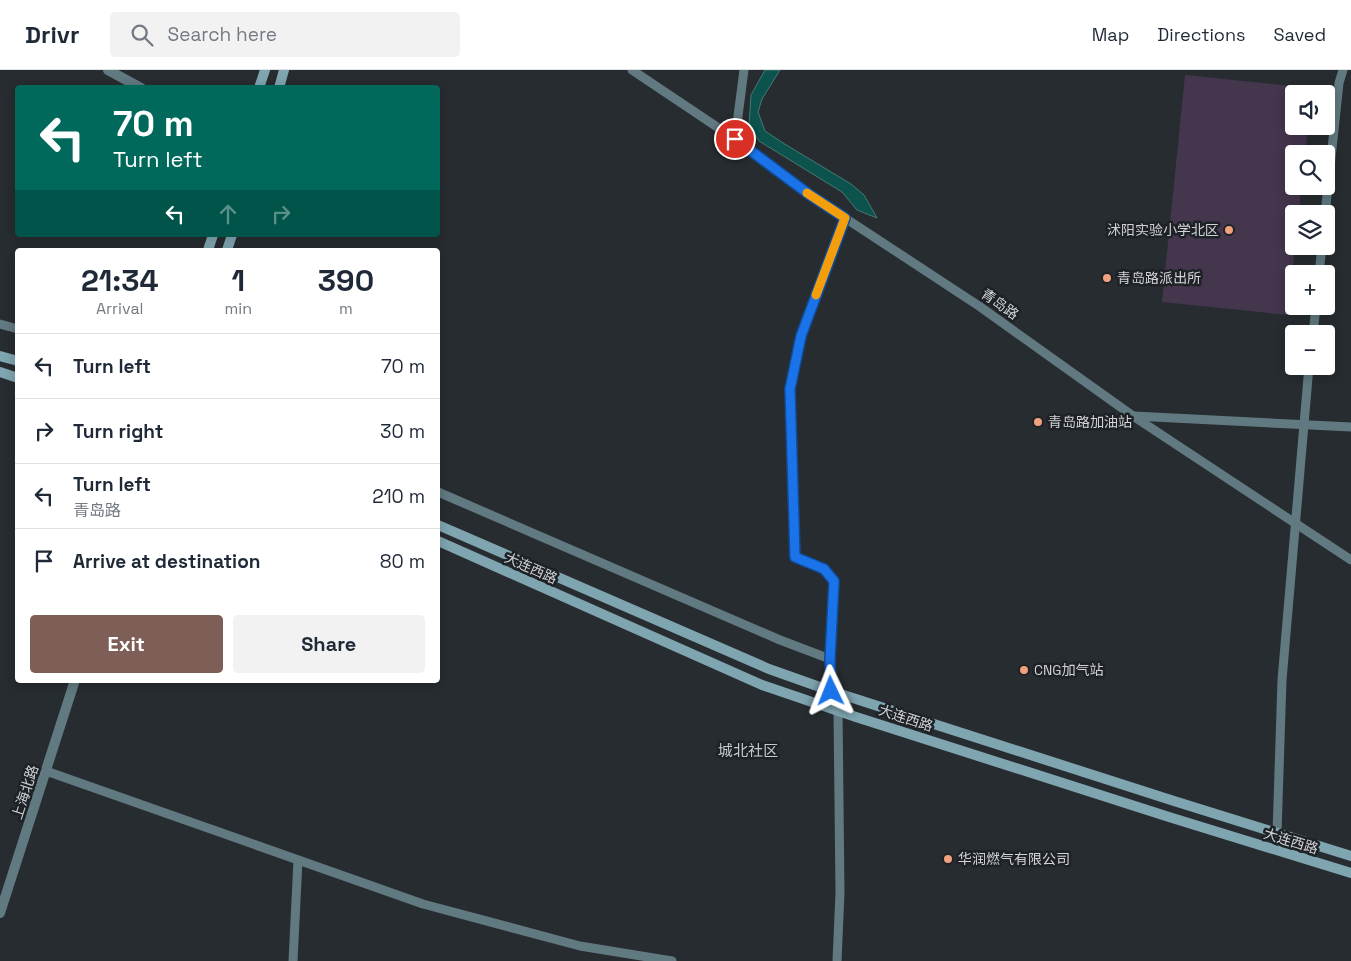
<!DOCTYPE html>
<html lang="en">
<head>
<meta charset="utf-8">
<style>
  body { margin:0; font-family:"Space Grotesk","Noto Sans SC",sans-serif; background:#f2f2f3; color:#1f2937; height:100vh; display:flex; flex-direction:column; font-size:19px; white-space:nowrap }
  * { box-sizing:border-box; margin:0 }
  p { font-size:16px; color:#747a83 }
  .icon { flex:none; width:28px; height:28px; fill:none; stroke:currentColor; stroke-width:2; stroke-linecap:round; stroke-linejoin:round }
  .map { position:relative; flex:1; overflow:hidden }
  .drawer { position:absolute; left:15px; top:178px; width:425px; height:435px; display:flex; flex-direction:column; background:#fff; border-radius:5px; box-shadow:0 2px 12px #0003 }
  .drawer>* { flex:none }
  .banner { position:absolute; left:15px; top:15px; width:425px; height:152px; border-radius:5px; box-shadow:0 2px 12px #0003; background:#00695c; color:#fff; overflow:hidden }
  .tools { position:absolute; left:1285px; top:15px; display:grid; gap:10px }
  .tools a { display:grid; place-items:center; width:50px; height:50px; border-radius:5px; background:#fff; box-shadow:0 2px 12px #0003; font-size:25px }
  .pin { position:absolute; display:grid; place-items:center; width:42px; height:42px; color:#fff; margin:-21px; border:2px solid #fff; border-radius:50%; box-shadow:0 1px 5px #0007 }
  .me { position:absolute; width:55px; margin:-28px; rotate:358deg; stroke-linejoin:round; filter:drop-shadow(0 0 4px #0008) }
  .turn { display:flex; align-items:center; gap:18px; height:105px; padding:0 15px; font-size:22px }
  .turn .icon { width:65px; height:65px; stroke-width:2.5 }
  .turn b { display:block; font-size:35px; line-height:42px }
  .lanes { display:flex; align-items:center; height:48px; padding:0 15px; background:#0003; justify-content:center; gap:25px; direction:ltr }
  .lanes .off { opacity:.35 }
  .eta { display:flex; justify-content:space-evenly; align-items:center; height:85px; text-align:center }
  .eta b { font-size:30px; font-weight:700; line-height:35px }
  .cta { display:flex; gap:10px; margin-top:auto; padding:10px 15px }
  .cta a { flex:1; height:58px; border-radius:5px; background:#7d5f57; color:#fff; font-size:20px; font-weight:700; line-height:58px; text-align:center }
  .cta a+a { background:#f2f2f3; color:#1f2937 }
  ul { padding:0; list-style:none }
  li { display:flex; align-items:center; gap:15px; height:65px; padding:0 15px; border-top:1px solid #e0e1e3 }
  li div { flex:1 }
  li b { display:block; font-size:19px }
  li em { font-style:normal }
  header { display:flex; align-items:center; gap:30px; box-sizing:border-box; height:70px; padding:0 25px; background:#fff; border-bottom:1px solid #e0e1e3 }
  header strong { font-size:24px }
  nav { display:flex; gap:28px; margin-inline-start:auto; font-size:18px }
  .search { width:350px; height:45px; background:#f2f2f3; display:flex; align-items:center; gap:12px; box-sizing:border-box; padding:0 18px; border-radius:5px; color:#747a83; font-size:19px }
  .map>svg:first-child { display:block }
  .green { fill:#44364d }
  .water { fill:#0c534d; stroke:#477976 }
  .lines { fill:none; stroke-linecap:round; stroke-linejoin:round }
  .minor { stroke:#617980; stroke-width:9 }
  .tertiary { stroke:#617980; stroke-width:10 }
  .secondary { stroke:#7fa5b0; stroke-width:10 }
  .route-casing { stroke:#114b97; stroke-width:12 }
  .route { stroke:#1a73e8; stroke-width:9 }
  .slow { stroke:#f59e0b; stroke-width:9 }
  .poi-dot { fill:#f1a17e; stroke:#1e2226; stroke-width:2 }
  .labels { text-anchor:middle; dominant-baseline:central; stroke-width:5; stroke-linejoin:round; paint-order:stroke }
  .poi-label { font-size:14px; fill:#d0d3d6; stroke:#1e2226; text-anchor:start }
  .street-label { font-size:14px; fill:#d0d3d6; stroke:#1e2226 }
  .neighbourhood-label { font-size:15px; fill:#c4cad0; stroke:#1e2226 }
</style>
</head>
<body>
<header>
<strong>Drivr</strong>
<div class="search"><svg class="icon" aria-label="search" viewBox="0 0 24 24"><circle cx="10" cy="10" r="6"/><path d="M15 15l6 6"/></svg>Search here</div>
<nav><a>Map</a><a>Directions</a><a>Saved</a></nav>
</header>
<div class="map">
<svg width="1351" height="891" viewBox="0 0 1351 891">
  <rect width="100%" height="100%" fill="#272c30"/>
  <path class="green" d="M1185,5L1311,18V24H1294V56H1308L1305,84H1294V116H1301L1299,144H1294V176H1295L1288,245L1162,232Z"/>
  <path class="water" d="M765,0H780L762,29L758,42L765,61L783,73L851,114L864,125L877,148L857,140L842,122L759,71L749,55L751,25Z"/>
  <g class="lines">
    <g class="minor">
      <path d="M632,0L735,69L810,125L979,236L1133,346L1351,490"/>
      <path d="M735,69L744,0"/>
      <path d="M1325,144L1339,13L1343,0"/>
      <path d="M1319,204L1322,176"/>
      <path d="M0,254L18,259"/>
      <path d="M1313,264L1316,236"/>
      <path d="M1134,346L1351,357"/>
      <path d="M438,422L780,570L830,589L831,621"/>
      <path d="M830,589L834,511L824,499L795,487L790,319L801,266L845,148"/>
      <path d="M46,701L423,834L580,876L672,891"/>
      <path d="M1277,763L1282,610L1309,296"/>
      <path d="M293,891L298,790"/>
      <path d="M837,891L840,823L838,640"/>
    </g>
    <g class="tertiary">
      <path d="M108,0L141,18"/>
      <path d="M0,843L75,610"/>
    </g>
    <g class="secondary">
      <path d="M259,18L265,0"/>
      <path d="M279,18L284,0"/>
      <path d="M208,180L213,165"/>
      <path d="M227,180L232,165"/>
      <path d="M0,286L18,291"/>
      <path d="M0,302L18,308"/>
      <path d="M438,455L769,599L831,621L1174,731L1351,786"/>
      <path d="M438,471L762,615L856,647L1169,747L1351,803"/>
    </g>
  </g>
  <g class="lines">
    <defs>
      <path id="route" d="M735,69L810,125L845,148L801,266L790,319L795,487L824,499L834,511L830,589L831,621"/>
    </defs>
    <use href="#route" class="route-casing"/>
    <use href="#route" class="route"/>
    <path class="slow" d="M807,123L845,148L816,225"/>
  </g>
  <g class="poi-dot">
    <circle cx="1229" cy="160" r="5"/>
    <circle cx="1107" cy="208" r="5"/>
    <circle cx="1038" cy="352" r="5"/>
    <circle cx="1024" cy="600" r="5"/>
    <circle cx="948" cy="789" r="5"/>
  </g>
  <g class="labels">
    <g class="poi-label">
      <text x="1219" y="160" text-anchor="end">沭阳实验小学北区</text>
      <text x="1117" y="208">青岛路派出所</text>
      <text x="1048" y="352">青岛路加油站</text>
      <text x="1034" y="600">CNG加气站</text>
      <text x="958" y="789">华润燃气有限公司</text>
    </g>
    <g class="street-label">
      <text transform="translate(1000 234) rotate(35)">青岛路</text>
      <text transform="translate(531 498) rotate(24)">大连西路</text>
      <text transform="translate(906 648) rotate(18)">大连西路</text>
      <text transform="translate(25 722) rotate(-72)">上海北路</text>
      <text transform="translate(1291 771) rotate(17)">大连西路</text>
    </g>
    <g class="neighbourhood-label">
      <text x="748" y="680">城北社区</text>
    </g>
  </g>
</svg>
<div class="tools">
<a><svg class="icon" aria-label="sound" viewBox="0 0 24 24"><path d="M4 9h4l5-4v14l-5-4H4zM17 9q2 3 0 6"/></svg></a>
<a><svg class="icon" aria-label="search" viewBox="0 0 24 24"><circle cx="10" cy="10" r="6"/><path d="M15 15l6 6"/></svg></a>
<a><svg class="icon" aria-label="layers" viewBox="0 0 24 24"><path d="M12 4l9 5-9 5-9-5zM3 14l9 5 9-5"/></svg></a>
<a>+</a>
<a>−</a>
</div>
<div class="pin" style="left:735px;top:69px;background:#d93025"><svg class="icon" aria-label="arrive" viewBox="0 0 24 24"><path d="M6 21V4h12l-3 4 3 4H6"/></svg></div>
<svg class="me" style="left:831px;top:621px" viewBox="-20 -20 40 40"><path d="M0-17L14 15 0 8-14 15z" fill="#1a73e8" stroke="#fff" stroke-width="4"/></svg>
<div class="banner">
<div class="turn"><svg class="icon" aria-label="left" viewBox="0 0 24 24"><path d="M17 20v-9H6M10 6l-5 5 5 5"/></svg><div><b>70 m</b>Turn left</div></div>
<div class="lanes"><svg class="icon" aria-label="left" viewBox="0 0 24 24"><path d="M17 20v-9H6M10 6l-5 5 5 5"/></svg><svg class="icon off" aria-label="ahead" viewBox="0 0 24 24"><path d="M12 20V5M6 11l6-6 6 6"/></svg><svg class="icon off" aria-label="right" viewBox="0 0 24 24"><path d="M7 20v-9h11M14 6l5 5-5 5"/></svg></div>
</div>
<section class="drawer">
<div class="eta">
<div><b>21:34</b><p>Arrival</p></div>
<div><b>1</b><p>min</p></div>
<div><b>390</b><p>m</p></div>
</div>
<ul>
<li><svg class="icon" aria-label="left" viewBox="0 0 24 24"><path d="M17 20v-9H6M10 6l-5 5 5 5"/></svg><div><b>Turn left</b></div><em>70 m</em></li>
<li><svg class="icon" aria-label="right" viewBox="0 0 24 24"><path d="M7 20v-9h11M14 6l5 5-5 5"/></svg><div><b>Turn right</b></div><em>30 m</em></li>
<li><svg class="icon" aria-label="left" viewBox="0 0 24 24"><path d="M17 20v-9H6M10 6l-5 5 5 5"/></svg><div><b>Turn left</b><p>青岛路</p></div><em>210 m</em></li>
<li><svg class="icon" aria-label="arrive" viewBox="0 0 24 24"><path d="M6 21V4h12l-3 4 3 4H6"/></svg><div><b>Arrive at destination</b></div><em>80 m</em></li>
</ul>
<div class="cta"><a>Exit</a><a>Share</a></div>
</section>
</div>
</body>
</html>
